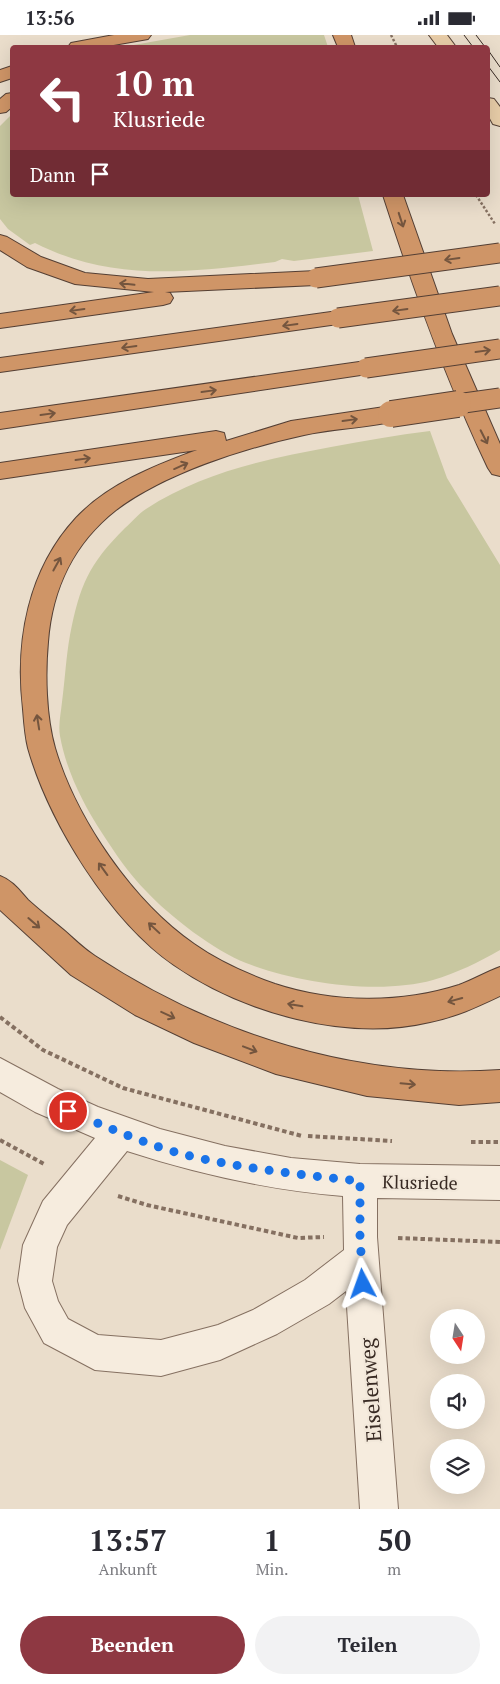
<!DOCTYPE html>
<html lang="de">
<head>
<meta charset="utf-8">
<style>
  body { margin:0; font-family:"PT Serif",serif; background:#f2f2f3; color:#2b2b33; height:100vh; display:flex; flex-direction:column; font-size:19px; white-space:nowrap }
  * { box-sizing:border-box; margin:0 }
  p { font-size:16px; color:#7c7c81 }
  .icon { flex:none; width:28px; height:28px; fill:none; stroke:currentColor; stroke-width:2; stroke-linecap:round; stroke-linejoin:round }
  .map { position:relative; height:1474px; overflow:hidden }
  .details { display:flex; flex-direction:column; background:#fff; flex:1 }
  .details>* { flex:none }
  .guide { position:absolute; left:10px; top:10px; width:480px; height:152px; border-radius:5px; box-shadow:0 5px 20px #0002; background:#8e3842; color:#fff; overflow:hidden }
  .needle { width:32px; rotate:168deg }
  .fabs { position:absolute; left:430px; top:1274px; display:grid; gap:10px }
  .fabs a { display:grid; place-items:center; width:55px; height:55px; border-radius:50%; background:#fff; box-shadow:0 5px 20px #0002; font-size:25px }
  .pin { position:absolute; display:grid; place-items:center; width:42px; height:42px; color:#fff; margin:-21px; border:2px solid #fff; border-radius:50%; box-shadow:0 1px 5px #0007 }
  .me { position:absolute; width:55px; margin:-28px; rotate:356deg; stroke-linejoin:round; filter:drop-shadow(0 0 4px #0008) }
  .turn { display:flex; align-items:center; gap:18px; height:105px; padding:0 20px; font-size:22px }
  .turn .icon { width:65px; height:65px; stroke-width:2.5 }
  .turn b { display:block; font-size:35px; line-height:42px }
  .then { display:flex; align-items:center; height:48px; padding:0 20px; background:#0003; gap:10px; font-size:19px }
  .eta { display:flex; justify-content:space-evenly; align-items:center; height:85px; text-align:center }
  .eta b { font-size:30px; font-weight:800; line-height:35px }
  .primary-button { display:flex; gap:10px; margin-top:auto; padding:10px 20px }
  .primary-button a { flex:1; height:58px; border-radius:30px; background:#8e3842; color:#fff; font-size:20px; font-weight:800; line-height:58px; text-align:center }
  .primary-button a+a { background:#f2f2f3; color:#2b2b33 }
  .status { display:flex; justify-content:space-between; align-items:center; height:35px; padding:0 25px; background:#fff; direction:ltr }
  .status svg { height:14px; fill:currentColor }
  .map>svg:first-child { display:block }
  .green { fill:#c8c7a0 }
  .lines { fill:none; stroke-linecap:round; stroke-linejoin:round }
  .minor-casing { stroke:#857061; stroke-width:2 }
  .major-casing { stroke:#543f34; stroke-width:2 }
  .highway-casing { stroke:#543f34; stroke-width:2 }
  .path-far1 { stroke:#857061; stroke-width:2.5; stroke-dasharray:2.5 2; stroke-linecap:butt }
  .path { stroke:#857061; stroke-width:4; stroke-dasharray:4.5 3; stroke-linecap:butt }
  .minor { fill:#f6ecde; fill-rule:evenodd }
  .major { fill:#e8cda8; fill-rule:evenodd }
  .highway { fill:#cf9567; fill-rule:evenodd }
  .tram { stroke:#382a23; stroke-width:1 }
  .highway-bridge-far1-casing { stroke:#543f34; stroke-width:21; stroke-linecap:butt }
  .highway-bridge-casing { stroke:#543f34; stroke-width:28; stroke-linecap:butt }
  .highway-bridge-far1 { stroke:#cf9567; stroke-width:19 }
  .highway-bridge { stroke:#cf9567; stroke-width:26 }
  .oneway { stroke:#74553e }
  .route { stroke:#1a73e8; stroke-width:9; stroke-dasharray:0 16.2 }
  .labels { text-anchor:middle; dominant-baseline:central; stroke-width:4.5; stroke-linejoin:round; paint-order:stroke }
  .street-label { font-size:18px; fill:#382a23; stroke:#f2e8da }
  .near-street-label { font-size:21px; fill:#382a23; stroke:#f2e8da }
</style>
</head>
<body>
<div class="status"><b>13:56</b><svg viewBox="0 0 49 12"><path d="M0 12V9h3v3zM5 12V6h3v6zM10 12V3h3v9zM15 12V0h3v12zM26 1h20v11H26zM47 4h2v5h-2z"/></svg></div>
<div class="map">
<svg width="500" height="1474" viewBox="0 0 500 1474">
  <rect width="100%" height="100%" fill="#eaddcb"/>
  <g class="green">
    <path d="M190,0H324L328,12H128V11Z"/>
    <path d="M12,79V160H358L373,216L294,226L282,224L275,227C190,237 114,248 35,208L30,210L8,194L0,184V91Z"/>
    <path d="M430,396L447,443L500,530V915C479,927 457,938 433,945C379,960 298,948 246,928C215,916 169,881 146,856C129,839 115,818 102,798C83,769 66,735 60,701C58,690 61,678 62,667C65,645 66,622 70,600C80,550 88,530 125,493C132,487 138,479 146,474C201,438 266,424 331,412C364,406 397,400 430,396Z"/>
    <path d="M0,1125L28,1140L0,1215Z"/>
  </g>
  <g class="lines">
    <defs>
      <path id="minor" d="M0,1023L58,1054L98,1072L160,1094L225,1111L291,1123L360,1129L500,1131V1165L377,1163V1202L398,1474H360L346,1256L329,1269L277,1299L220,1325L161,1341L95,1335L44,1308L25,1273L18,1246L23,1210L43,1166L95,1103L35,1077L0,1057ZM127,1116C198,1139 269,1155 343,1161L344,1215L305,1245L253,1275L218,1290L161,1305L98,1300L68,1284L58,1266L52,1246L57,1212L67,1190Z"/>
      <g id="major">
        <path d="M429,0H447L456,12H438Z"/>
        <path d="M488,63L494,64L500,72V91L493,89L488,80Z"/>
      </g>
      <g id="highway">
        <path d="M114,0H151L148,4L102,12H68L71,8Z"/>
        <path d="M333,0H351L355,12H338Z"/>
        <path d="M12,31V43L0,47V35Z"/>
        <path d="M12,58V72L6,77L0,78V64L6,59Z"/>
        <path d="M383,160H403L452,299L500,409V441L492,439L488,433C446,345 413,253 383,160Z"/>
        <path d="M0,200L7,202L41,222L85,238L148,244L316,236L323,238L326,243L323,248L316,250L165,257L170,258L173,263L170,268L163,270L0,293V279L154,257L75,249L27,232L0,215Z"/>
        <path d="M338,276L345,278L349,283L345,288L0,337V323Z"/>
        <path d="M366,326L374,328L377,333L374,338L0,394V378Z"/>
        <path d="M391,371L399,373L402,379L399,385C368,393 335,393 304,400C244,413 165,438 116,475C74,508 52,554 48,607C45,639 46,681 55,713C76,784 133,867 194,909C218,926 247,939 275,949C333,968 400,969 459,950C473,945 486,937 500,932V961C477,972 455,982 430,987C347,1007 243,978 174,930C110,886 49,787 28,713C25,701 24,687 23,674C15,606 28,535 76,483C108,449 154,431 197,415L0,444V428L216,396L224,398L226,406L291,386Z"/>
        <path d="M0,841C13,846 19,855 28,865C40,876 53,886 66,897C75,905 84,914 95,921C213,999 357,1045 500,1035V1067L459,1070L367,1061L276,1039L194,1008L135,980L71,940L0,875Z"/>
      </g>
    </defs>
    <use href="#minor" class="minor-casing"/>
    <use href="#major" class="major-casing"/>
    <use href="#highway" class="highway-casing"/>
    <g class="path-far1">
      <path d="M391,0L397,12"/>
      <path d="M476,160L495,189"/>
    </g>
    <g class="path">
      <path d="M0,982L43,1015L123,1053L302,1101"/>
      <path d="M308,1101L392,1106"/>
      <path d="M0,1105L46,1130"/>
      <path d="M471,1107H500"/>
      <path d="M118,1161L147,1170L298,1203L324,1202"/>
      <path d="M398,1203L500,1207"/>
    </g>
    <use href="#minor" class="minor"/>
    <use href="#major" class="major"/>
    <use href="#highway" class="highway"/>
    <g class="tram">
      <path d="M464,0L473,12"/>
      <path d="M476,0L485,12"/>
      <path d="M488,15L500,32"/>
      <path d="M488,31L500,47"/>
    </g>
    <defs>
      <g id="highway-bridge-far1">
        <path d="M316,243L500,218"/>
        <path d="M338,283L500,261"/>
        <path d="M366,333L500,314"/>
        <path d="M450,370L500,363"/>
      </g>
      <path id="highway-bridge" d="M391,379L458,369"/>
    </defs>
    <use href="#highway-bridge-far1" class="highway-bridge-far1-casing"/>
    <use href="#highway-bridge" class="highway-bridge-casing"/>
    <use href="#highway-bridge-far1" class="highway-bridge-far1"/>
    <use href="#highway-bridge" class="highway-bridge"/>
  </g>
  <defs><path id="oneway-shaft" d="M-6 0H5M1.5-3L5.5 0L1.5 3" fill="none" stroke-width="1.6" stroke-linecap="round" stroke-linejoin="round" transform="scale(1.25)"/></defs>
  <g class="oneway">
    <use href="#oneway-shaft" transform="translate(401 185) rotate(72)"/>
    <use href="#oneway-shaft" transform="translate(452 224) rotate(172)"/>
    <use href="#oneway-shaft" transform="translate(127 249) rotate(-174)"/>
    <use href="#oneway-shaft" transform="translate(77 275) rotate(172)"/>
    <use href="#oneway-shaft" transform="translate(400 275) rotate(172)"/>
    <use href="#oneway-shaft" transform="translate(290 290) rotate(172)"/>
    <use href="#oneway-shaft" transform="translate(129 312) rotate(172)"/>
    <use href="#oneway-shaft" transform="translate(483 316) rotate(-8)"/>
    <use href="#oneway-shaft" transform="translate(209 356) rotate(-8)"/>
    <use href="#oneway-shaft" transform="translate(48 379) rotate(-8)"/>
    <use href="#oneway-shaft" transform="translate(350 385) rotate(-8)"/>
    <use href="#oneway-shaft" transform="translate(484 402) rotate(63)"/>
    <use href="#oneway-shaft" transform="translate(83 424) rotate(-8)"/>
    <use href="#oneway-shaft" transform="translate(181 431) rotate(-24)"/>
    <use href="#oneway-shaft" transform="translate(57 529) rotate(-61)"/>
    <use href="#oneway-shaft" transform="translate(38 687) rotate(-99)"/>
    <use href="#oneway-shaft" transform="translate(103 834) rotate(-126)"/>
    <use href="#oneway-shaft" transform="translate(34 888) rotate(41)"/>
    <use href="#oneway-shaft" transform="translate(154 893) rotate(-137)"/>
    <use href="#oneway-shaft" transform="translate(455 965) rotate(165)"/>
    <use href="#oneway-shaft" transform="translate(295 970) rotate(-170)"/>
    <use href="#oneway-shaft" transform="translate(168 980) rotate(25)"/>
    <use href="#oneway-shaft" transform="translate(250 1014) rotate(21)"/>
    <use href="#oneway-shaft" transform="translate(408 1049) rotate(5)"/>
  </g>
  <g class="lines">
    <path class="route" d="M68,1076C108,1092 149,1111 190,1121C246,1134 303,1140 360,1146V1202L363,1249"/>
  </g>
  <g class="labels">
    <g class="street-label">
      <text transform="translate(420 1147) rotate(1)">Klusriede</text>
    </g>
    <g class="near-street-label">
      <text transform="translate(370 1355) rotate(-94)">Eiselenweg</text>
    </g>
  </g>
</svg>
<div class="fabs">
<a><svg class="needle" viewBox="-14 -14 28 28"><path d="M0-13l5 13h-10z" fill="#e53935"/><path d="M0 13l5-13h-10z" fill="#7c7c81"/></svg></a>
<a><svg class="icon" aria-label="sound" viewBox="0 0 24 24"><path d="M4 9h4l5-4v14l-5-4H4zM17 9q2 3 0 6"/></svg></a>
<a><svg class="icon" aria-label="layers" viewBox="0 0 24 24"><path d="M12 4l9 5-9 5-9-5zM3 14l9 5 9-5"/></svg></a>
</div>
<div class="pin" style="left:68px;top:1076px;background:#d93025"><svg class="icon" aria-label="arrive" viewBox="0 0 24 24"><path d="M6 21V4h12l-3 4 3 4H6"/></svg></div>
<svg class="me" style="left:363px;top:1249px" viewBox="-20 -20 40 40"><path d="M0-17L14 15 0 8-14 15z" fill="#1a73e8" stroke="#fff" stroke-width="4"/></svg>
<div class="guide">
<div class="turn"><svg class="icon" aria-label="left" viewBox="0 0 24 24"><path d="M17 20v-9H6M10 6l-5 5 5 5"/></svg><div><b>10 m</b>Klusriede</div></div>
<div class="then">Dann<svg class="icon" aria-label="arrive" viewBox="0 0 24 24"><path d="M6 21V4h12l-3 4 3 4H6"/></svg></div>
</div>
</div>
<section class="details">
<div class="eta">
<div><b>13:57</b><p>Ankunft</p></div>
<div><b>1</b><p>Min.</p></div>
<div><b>50</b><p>m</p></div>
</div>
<div class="primary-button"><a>Beenden</a><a>Teilen</a></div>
</section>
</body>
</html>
